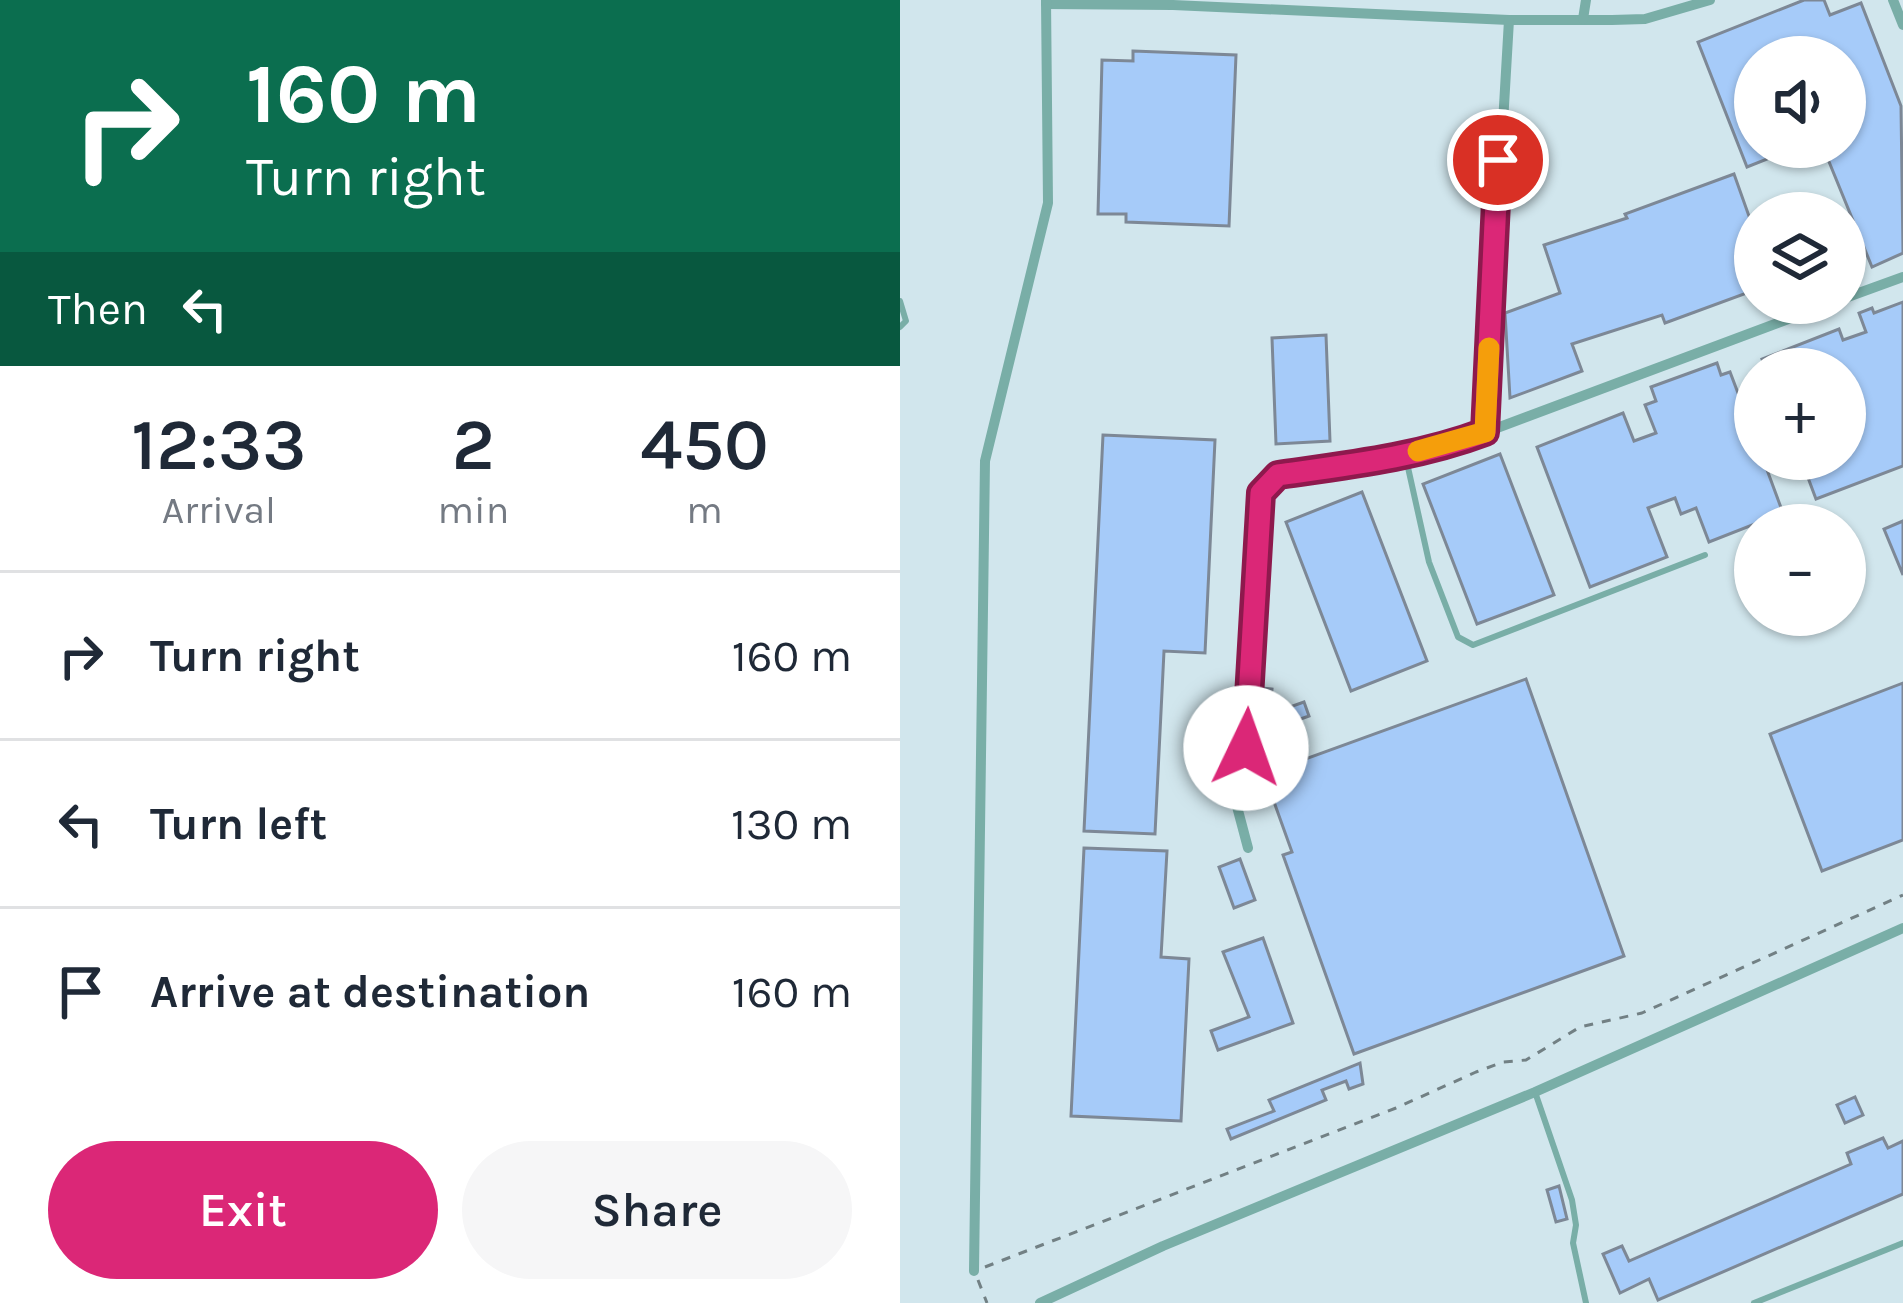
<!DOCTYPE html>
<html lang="en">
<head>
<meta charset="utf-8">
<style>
  body { margin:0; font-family:Karla,sans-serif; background:#f6f6f7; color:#1f2937; height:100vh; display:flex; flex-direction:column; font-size:45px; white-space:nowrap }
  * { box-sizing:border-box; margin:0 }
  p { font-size:39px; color:#747a83 }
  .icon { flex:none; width:66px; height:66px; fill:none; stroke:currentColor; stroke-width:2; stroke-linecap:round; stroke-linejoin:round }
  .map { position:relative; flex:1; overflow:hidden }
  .details { display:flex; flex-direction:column; background:#fff; width:900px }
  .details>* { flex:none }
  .top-card { background:#0b6e4f; color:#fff; overflow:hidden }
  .fabs { position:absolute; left:834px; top:36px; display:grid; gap:24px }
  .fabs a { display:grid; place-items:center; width:132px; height:132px; border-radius:50%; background:#fff; box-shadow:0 3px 9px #0004; font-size:60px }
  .pin { position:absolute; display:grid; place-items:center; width:102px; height:102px; color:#fff; margin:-51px; border:6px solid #fff; border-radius:50%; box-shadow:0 3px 12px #0007 }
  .me { position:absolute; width:132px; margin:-66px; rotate:3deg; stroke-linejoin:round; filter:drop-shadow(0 0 9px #0008) }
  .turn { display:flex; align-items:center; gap:42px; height:252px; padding:0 48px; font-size:54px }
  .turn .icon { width:156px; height:156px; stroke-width:2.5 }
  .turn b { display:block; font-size:84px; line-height:102px }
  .then { display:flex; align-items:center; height:114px; padding:0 48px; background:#0003; gap:24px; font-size:45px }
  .eta { display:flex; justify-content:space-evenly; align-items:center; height:204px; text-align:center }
  .eta b { font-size:72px; font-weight:600; line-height:84px }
  .action { display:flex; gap:24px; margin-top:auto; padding:24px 48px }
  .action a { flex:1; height:138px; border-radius:72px; background:#db2777; color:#fff; font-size:48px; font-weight:600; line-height:138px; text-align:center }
  .action a+a { background:#f6f6f7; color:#1f2937 }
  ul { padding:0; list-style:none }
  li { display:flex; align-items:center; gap:36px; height:168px; padding:0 48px; border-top:3px solid #e0e1e3 }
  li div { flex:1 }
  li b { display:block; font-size:45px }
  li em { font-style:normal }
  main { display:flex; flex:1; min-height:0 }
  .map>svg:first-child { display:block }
  .building { fill:#a6cbf9; stroke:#7d8896; stroke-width:3 }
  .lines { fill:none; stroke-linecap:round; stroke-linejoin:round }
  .path { stroke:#728084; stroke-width:3; stroke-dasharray:9 9; stroke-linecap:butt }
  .service { stroke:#79aea7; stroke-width:6 }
  .minor { stroke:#79aea7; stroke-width:10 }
  .route-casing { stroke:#8e194d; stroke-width:30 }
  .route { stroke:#db2777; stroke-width:21 }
  .slow { stroke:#f59e0b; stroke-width:21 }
</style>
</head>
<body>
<main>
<section class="details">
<div class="top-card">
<div class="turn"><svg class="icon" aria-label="right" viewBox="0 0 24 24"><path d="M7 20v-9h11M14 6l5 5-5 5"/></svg><div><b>160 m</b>Turn right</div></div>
<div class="then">Then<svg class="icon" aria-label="left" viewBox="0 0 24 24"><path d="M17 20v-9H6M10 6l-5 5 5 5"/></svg></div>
</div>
<div class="eta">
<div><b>12:33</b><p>Arrival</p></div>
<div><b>2</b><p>min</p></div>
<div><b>450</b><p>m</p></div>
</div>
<ul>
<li><svg class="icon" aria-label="right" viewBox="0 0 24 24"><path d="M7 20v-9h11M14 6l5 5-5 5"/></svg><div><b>Turn right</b></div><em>160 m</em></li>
<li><svg class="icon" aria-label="left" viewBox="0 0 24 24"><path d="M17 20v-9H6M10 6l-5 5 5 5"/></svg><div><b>Turn left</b></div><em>130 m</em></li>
<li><svg class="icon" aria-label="arrive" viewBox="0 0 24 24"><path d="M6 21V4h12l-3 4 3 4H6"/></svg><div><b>Arrive at destination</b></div><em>160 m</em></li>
</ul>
<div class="action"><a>Exit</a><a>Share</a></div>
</section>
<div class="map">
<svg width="1003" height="1303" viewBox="0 0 1003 1303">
  <rect width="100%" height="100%" fill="#d1e6ed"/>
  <g class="building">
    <path d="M904,0H924L930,15L961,3L1001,106L1003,253L972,267L923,147H945V57H855V147H897L847,167L798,42Z"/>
    <path d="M233,51L336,55L329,226L226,222V214H198L202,60L233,61Z"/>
    <path d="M834,174L855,233V290L765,323L762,315L672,344L682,371L610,398L605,313L660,293L644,245L727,218L725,214Z"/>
    <path d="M1003,302V466L916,499L901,459H945V369H866L862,359L939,329L943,340L966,332L959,313L972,308L974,313Z"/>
    <path d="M426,335L430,441L376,444L372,338Z"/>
    <path d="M817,363L821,375L830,372L855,438V459H863L883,513L809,542L796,508L781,514L775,498L748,508L767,557L690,587L637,447L723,413L734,441L756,433L745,405L756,401L751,387Z"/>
    <path d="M203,435L315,440L305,653L264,651L255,834L184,831Z"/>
    <path d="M600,454L654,595L577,624L523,484Z"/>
    <path d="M462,492L527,661L451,691L386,522Z"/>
    <path d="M1003,521V575L984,529Z"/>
    <path d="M626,679L724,956L454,1054L383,855L392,852L364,774Z"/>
    <path d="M1003,683V840L922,871L870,734Z"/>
    <path d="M361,688L372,689L370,714L404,702L409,716L381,726L360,710Z"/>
    <path d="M184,848L267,851L261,957L289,959L281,1121L171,1116Z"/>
    <path d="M340,859L355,900L334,908L319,867Z"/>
    <path d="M363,938L393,1023L318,1050L311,1031L349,1017L323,952Z"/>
    <path d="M460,1063L463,1084L449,1089L446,1081L422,1090L426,1100L331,1139L327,1129L374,1111L369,1100Z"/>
    <path d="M955,1097L963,1115L945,1123L937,1105Z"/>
    <path d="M983,1138L988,1148L1003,1141V1194L758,1300L749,1279L720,1293L703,1254L722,1246L729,1261L951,1164L947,1153Z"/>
    <path d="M659,1186L667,1219L656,1222L647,1190Z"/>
  </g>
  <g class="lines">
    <g class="path">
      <path d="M85,1267L496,1108L576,1072L603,1062L626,1060L680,1027L742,1013L1003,895"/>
      <path d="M78,1280L87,1303"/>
    </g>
    <g class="service">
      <path d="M0,301L6,321L0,327"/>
      <path d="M505,454L529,562L558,637L573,645L805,555"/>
      <path d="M635,1092L672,1200L676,1225L673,1243L686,1303"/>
      <path d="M854,1303L1003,1243"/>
    </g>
    <g class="minor">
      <path d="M993,0L1003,25"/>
      <path d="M146,4L273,5L609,20H712L745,19L810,0"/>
      <path d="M683,19L686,0"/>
      <path d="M945,298L1003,277"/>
      <path d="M585,432L609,20"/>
      <path d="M348,848L331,784L346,748L361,493L367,483L378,475L467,462L557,443L931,303"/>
      <path d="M74,1271L85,461L148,203L146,0"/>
      <path d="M140,1303L263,1246L635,1092L1003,928"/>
    </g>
  </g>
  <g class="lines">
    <defs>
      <path id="route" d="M346,748L361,493L378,475C448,465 519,457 585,432L598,160"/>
    </defs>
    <use href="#route" class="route-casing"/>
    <use href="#route" class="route"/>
    <path class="slow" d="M518,451L585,432L589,348"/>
  </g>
</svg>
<div class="fabs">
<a><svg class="icon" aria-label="sound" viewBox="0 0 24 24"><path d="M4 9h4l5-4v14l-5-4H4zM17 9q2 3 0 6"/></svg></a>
<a><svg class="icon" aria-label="layers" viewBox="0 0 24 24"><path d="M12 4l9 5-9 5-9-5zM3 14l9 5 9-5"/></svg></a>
<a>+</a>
<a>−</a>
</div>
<div class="pin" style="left:598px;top:160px;background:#d93025"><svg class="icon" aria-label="arrive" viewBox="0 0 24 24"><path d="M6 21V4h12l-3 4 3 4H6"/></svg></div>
<svg class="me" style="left:346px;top:748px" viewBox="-20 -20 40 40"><circle r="19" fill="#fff"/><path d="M0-13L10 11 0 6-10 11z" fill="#db2777"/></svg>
</div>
</main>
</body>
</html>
